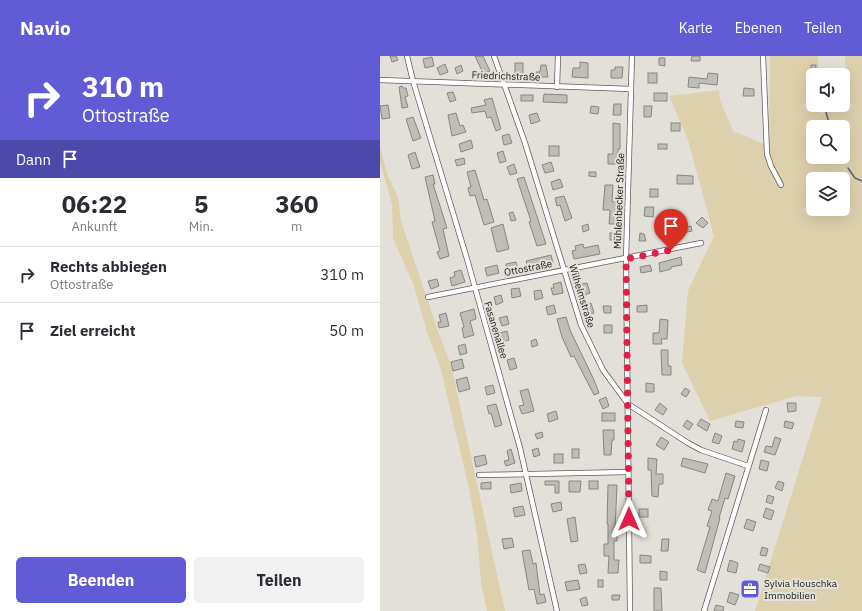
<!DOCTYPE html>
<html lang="de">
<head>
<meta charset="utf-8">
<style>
  body { margin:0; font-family:"IBM Plex Sans",sans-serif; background:#f2f2f3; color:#2b2b33; height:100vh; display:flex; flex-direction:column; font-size:15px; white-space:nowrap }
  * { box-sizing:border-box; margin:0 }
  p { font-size:13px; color:#7c7c81 }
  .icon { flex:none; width:22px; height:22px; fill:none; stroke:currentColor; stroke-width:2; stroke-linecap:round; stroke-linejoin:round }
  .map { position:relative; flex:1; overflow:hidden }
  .panel { display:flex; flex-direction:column; background:#fff; width:380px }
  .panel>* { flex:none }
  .banner { background:#615cd5; color:#fff; overflow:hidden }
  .buttons { position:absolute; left:426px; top:12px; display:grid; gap:8px }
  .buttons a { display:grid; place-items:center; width:44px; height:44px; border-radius:6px; background:#fff; box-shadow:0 4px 16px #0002; font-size:20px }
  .pin { position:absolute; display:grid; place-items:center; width:34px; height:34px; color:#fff; margin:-41px -17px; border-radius:50% 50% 50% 0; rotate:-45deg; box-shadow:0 0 4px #0007 }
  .pin .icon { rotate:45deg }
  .me { position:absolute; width:44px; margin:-22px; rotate:0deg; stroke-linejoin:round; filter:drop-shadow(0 0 3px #0008) }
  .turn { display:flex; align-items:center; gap:14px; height:84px; padding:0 16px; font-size:18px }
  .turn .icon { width:52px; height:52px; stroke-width:2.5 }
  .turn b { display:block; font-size:28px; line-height:34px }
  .then { display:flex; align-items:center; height:38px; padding:0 16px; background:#0003; gap:8px; font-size:15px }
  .eta { display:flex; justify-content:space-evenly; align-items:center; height:68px; text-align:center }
  .eta b { font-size:24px; font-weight:800; line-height:28px }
  .button { display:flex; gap:8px; margin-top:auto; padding:8px 16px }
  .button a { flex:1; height:46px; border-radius:6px; background:#615cd5; color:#fff; font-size:16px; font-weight:800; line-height:46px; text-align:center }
  .button a+a { background:#f2f2f3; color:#2b2b33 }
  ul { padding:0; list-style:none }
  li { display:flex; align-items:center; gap:12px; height:56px; padding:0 16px; border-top:1px solid #e1e1e2 }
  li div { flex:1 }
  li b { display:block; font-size:15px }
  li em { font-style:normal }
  header { display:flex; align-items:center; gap:24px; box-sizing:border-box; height:56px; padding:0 20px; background:#615cd5; color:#fff }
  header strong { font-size:19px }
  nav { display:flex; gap:22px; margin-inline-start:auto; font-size:14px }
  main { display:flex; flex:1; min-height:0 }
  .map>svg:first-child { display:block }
  .green { fill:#ddd0ad; fill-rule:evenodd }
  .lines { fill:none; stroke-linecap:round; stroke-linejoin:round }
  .stream { stroke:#60637e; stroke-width:1.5 }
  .building { fill:#bfbdb7; stroke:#888680 }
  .minor-casing { stroke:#5f5d58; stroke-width:6 }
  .minor { stroke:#fff; stroke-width:4.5 }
  .route { stroke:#e11d48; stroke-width:7; stroke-dasharray:0 12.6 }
  .labels { text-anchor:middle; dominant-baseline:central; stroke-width:4; stroke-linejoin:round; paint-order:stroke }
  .street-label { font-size:10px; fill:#22211f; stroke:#e2e0d9 }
  .poi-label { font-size:10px; fill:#22211f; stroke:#e2e0d9; text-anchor:start }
</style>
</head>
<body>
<header>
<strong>Navio</strong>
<nav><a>Karte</a><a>Ebenen</a><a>Teilen</a></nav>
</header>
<main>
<section class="panel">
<div class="banner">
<div class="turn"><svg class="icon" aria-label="right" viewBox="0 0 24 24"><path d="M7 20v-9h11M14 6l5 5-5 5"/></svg><div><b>310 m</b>Ottostraße</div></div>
<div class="then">Dann<svg class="icon" aria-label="arrive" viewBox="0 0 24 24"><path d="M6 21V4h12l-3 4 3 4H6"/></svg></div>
</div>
<div class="eta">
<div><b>06:22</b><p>Ankunft</p></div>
<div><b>5</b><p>Min.</p></div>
<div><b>360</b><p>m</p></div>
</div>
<ul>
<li><svg class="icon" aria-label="right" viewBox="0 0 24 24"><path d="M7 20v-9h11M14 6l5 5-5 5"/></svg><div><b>Rechts abbiegen</b><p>Ottostraße</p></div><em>310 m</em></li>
<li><svg class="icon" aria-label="arrive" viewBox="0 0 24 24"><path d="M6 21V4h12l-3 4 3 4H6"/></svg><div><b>Ziel erreicht</b></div><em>50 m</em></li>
</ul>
<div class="button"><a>Beenden</a><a>Teilen</a></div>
</section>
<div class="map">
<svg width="482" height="555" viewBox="0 0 482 555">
  <rect width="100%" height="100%" fill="#e2e0d9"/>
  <g class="green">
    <path d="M390,0H438L439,19H433V49H439L442,58L455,49H463V43L466,41L465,0H482V555H375L442,341L416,340L330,365L302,307L308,235L334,180L308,84L289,40L339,34L340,44L353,75L384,88L389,86ZM433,71H463V101H433ZM433,123H463V153H433Z"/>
    <path d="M0,90L7,118L18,141L21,165L30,192L59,278L71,309L125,555H107L101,526L97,478L89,432L60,310L47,276L34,230L13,182L12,148L0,106Z"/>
  </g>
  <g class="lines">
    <g class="stream">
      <path d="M446,56L450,71"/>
      <path d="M461,101L465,107"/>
      <path d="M468,112L475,122L482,125"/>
    </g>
  </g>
  <g class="building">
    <path d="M10,0H16L18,4L12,6Z"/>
    <path d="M95,0H103L110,15L103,17Z"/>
    <path d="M312,0H320V5H311Z"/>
    <path d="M52,1L54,10L45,12L43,3Z"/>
    <path d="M279,2H285V10L279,9Z"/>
    <path d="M200,6L208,7V22L192,21L193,12H200Z"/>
    <rect x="135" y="7" width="8" height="12"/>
    <path d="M65,8L68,16L60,19L57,12Z"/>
    <path d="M81,9L83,15L77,18L75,12Z"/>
    <path d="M161,9H166L168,21H156V16H160Z"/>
    <path d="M431,9H436L435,19H430Z"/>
    <path d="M235,11H243L242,22H231V14H235Z"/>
    <rect x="268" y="17" width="9" height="10"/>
    <path d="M328,17L338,18L337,29L319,27V32L308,31L309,21L327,23Z"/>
    <path d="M22,30L23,32H26L28,40L25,41L28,51L22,52L19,31Z"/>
    <path d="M364,32L374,33V40H363Z"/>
    <path d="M73,36L76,44L70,46L67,37Z"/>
    <rect x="274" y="37" width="13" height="8"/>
    <path d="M164,38L187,39V47L163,46Z"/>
    <rect x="141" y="39" width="12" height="6"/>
    <path d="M112,42L121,73L116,75L111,61L107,62L105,55L92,57L91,52L106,49L104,44Z"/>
    <path d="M234,48H241V59H233Z"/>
    <path d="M8,49L10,62L2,63L0,50Z"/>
    <path d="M211,50L219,51L218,58L210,57Z"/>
    <path d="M264,50H272L271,61H264Z"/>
    <path d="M76,57L80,70L83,69L86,76L72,80L68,59Z"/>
    <path d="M157,57L160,65L151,68L149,59Z"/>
    <path d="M33,61L41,82L33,85L26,63Z"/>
    <path d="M233,67L240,68V93H238V108H228V98H233Z"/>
    <rect x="291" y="67" width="9" height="8"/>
    <path d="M129,78L132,87L124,89L122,80Z"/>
    <path d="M91,84L93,92L81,96L79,88Z"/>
    <rect x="278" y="88" width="9" height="5"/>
    <rect x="169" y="90" width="10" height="10"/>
    <path d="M123,95L126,105L120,107L117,97Z"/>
    <path d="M35,96L40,111L32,113L28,99Z"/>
    <path d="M84,102L85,108L77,110L75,104Z"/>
    <path d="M171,106L174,115L165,117L162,109Z"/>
    <path d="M134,108L137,117L130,119L127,111Z"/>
    <path d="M95,114L104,144L107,143L114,166L104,169L95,139L90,140L88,132L91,131L87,116Z"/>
    <path d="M209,116H216V121L209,120Z"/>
    <path d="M53,119L55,128H53L67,172L63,173L69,200L60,203L57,196L60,195L52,166L55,165L45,121Z"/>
    <path d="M297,119L313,120V128H297Z"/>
    <path d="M144,121L166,188L157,190L149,166L151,165L137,123Z"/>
    <path d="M180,123L183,131L173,134L171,126Z"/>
    <path d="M225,129H233L232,146H237V168H229L230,154H223Z"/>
    <rect x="270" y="133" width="8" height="8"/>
    <path d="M184,140L192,162L185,165L180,149L177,150L175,142Z"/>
    <path d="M265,151H274L273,161L264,160Z"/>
    <path d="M133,156L136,164L131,165L129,157Z"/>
    <path d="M322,161L328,167L323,172L316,167Z"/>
    <path d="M123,168L129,193L117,196L111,172Z"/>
    <path d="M208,168L209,174L203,176L202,170Z"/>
    <path d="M295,168L296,173L311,170L312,175L287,180L285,170Z"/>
    <rect x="230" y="177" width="8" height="7"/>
    <path d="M260,177L264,178L266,185H259Z"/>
    <path d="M203,188L204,192L218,189L220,198L194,203L192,195L196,194L195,190Z"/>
    <path d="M171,199L173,207L149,214L146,205Z"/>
    <path d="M301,201L302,209L291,211V213L280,216L279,207Z"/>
    <path d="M136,206L138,215L127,217L126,208Z"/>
    <path d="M117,209L119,217L107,220L105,212Z"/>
    <path d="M270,209L272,215L261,217L260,211Z"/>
    <path d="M81,214L85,226L72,230L70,222L75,220L74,216Z"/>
    <path d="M57,223L59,230L51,233L48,225Z"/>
    <path d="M181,226L183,237L173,239L171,232H174L173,228Z"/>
    <path d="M207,227L210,237L201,240L198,229Z"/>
    <path d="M139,232L141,240L132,242L131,233Z"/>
    <path d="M161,234L163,242L155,244L154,235Z"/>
    <path d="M121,239L123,246L116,249L114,241Z"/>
    <path d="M211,247L214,257L207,259L204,249Z"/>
    <path d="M174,249L176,257L168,259L166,251Z"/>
    <path d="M267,249V256H257V250Z"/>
    <path d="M223,250H231V257H224Z"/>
    <path d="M94,253L96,263L90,265L94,279L84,282L82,272L84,271L80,257Z"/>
    <path d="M66,257L69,270L59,272L58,266H61L59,259Z"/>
    <path d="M127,260L129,268L122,270L119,262Z"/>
    <path d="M186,261L190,274L214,324L219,337L214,339L194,300L191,301L182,281L177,263Z"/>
    <path d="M280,263L288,264L287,283H281L282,288H273V277H279Z"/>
    <rect x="224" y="269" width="8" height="8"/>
    <path d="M127,275L129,284L122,286L120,277Z"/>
    <path d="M156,283L158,289L152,291L151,285Z"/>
    <path d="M85,288L87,297L80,299L78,290Z"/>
    <path d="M281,294H288V310H291V319H282Z"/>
    <path d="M134,302L137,312L130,314L127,304Z"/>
    <path d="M82,303L84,312L73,315L71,306Z"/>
    <path d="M87,321L90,333L79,336L76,324Z"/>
    <path d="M266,327L274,328V336H266Z"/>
    <path d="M113,329L115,337L107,339L105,331Z"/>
    <path d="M305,332L310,335L306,341L301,338Z"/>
    <path d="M148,333L154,355L142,358L139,350L144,349L140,335Z"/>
    <path d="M226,341L229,350L223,353L219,344Z"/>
    <path d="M280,347L287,353L283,359L275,354Z"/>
    <path d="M407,347H416V355L408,356Z"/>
    <path d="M116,348L122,369L115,371L111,357L109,358L107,350Z"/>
    <path d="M176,355L178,363L169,366L167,358Z"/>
    <rect x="222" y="357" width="13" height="8"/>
    <path d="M321,363L330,368L327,375L317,369Z"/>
    <path d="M307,364L313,368L309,374L303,370Z"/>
    <path d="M356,365L364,366L363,372L355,371Z"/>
    <path d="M405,365L414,367L412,373L404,371Z"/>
    <path d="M223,374H234V384H232L231,399H224Z"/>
    <path d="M162,376L163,381L157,383L155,378Z"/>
    <path d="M335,377L342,380L339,388L332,386Z"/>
    <path d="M281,381L289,386L284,394L276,389Z"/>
    <path d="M395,381L401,383L395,399L384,396L386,390L392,391Z"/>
    <path d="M358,383L365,385L362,396L352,393L354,385L357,386Z"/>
    <path d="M158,392L160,399L154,401L152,394Z"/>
    <path d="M131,393L135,407L126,410L124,405L129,404L127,395Z"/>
    <rect x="192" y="393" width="7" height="9"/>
    <rect x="174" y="398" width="9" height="9"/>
    <path d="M105,399L107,408L96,411L94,401Z"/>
    <path d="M268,402L277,403L276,418H283V428H279L278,441L272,440L271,414H268Z"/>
    <path d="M303,402L328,408L325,417L301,410Z"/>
    <path d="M381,404L389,406L387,415L379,413Z"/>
    <path d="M346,417L355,420L348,443L345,442L339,462H340L325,517L317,514L330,471L327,470L332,455L328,454L332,443L338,445Z"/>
    <path d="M165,425H179V437H175V429H165Z"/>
    <path d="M189,425H201L200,436H189Z"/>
    <rect x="209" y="425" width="9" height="8"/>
    <path d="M398,425L404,427L402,435L395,432Z"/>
    <path d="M111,426V433H101V427Z"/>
    <path d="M141,427L142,435L131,437L130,429Z"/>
    <path d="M228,429H237L235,474H237V485H234V504H239L238,517H228L229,500H224V488H228V468H227Z"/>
    <path d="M388,439L394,441L392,448L386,446Z"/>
    <path d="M181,446L182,454L173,456L171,448Z"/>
    <path d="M143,450L145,459L135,461L133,452Z"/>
    <path d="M386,452L394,455L391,464L383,461Z"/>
    <rect x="259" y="453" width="9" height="8"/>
    <path d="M195,461L198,485L191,486L187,463Z"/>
    <path d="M367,463L376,466L373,475L364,472Z"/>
    <path d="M132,482L134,491L124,493L122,483Z"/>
    <path d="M282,483H289L288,495H281Z"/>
    <path d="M382,491L388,493L386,500L380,499Z"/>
    <path d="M150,494L153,508L156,507L160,539L164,538L166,546L157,548L154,533L149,534L142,495Z"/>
    <path d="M260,499L271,500V507H260Z"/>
    <path d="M350,504L358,507L356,517L347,515Z"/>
    <path d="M205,508L207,517L200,518L198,509Z"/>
    <path d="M380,508L390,511L388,517L378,514Z"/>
    <path d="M280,515L287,516V524H280Z"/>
    <path d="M198,524L200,533L187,535L185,526Z"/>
    <rect x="218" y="524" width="5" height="7"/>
    <path d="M366,527L377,531L374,539L363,535Z"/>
    <path d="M274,532H281L282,555H274Z"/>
    <path d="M350,536L359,539L355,549L347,546Z"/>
    <path d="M232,539H240L239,544H232Z"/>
    <path d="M206,541L208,549L202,550L200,543Z"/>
    <path d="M336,549L344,551L343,555H334Z"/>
  </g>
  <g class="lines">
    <defs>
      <g id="minor">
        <path d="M27,0L33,25L87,203L140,392L177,555"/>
        <path d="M114,0L145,87L201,269L223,314L248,348L308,387L321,394L368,410"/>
        <path d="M383,0L387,98L391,110L401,129"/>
        <path d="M0,24L251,33"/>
        <path d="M177,31L178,0"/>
        <path d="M48,241L321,187"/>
        <path d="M99,419L248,416"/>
        <path d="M250,555L246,203L252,0"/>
        <path d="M324,555L386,354"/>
      </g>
    </defs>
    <use href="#minor" class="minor-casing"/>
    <use href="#minor" class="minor"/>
  </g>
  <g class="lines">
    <path class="route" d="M249,463L246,203L291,194"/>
  </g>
  <defs>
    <symbol id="office-square" viewBox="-11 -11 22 22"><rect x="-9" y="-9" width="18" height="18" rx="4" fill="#615cd5" stroke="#e2e0d9"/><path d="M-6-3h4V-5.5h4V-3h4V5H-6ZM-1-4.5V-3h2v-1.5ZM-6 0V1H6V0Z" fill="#fff"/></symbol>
  </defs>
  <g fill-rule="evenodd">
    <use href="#office-square" x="359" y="522" width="22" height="22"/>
  </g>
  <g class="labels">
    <g class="street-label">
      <text transform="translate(126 20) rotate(2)">Friedrichstraße</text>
      <text transform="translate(239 145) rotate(-88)">Mühlenbecker Straße</text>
      <text transform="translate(148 212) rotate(-11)">Ottostraße</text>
      <text transform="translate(202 240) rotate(73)">Wilhelmstraße</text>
      <text transform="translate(116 274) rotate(73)">Fasanenallee</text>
    </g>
    <g class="poi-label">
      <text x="384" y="527">Sylvia Houschka<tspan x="384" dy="12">Immobilien</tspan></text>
    </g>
  </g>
</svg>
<div class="buttons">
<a><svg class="icon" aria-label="sound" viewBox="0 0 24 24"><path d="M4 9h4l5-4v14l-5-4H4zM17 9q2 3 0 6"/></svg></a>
<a><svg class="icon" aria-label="search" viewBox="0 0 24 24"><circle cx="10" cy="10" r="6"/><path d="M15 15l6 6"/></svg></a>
<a><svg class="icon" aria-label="layers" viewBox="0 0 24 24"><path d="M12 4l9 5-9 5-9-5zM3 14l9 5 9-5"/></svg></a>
</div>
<div class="pin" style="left:291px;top:194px;background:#d93025"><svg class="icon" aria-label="arrive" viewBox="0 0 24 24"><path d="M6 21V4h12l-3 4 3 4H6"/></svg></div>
<svg class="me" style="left:249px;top:463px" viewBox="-20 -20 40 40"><path d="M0-17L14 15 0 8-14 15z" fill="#e11d48" stroke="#fff" stroke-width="4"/></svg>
</div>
</main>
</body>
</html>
